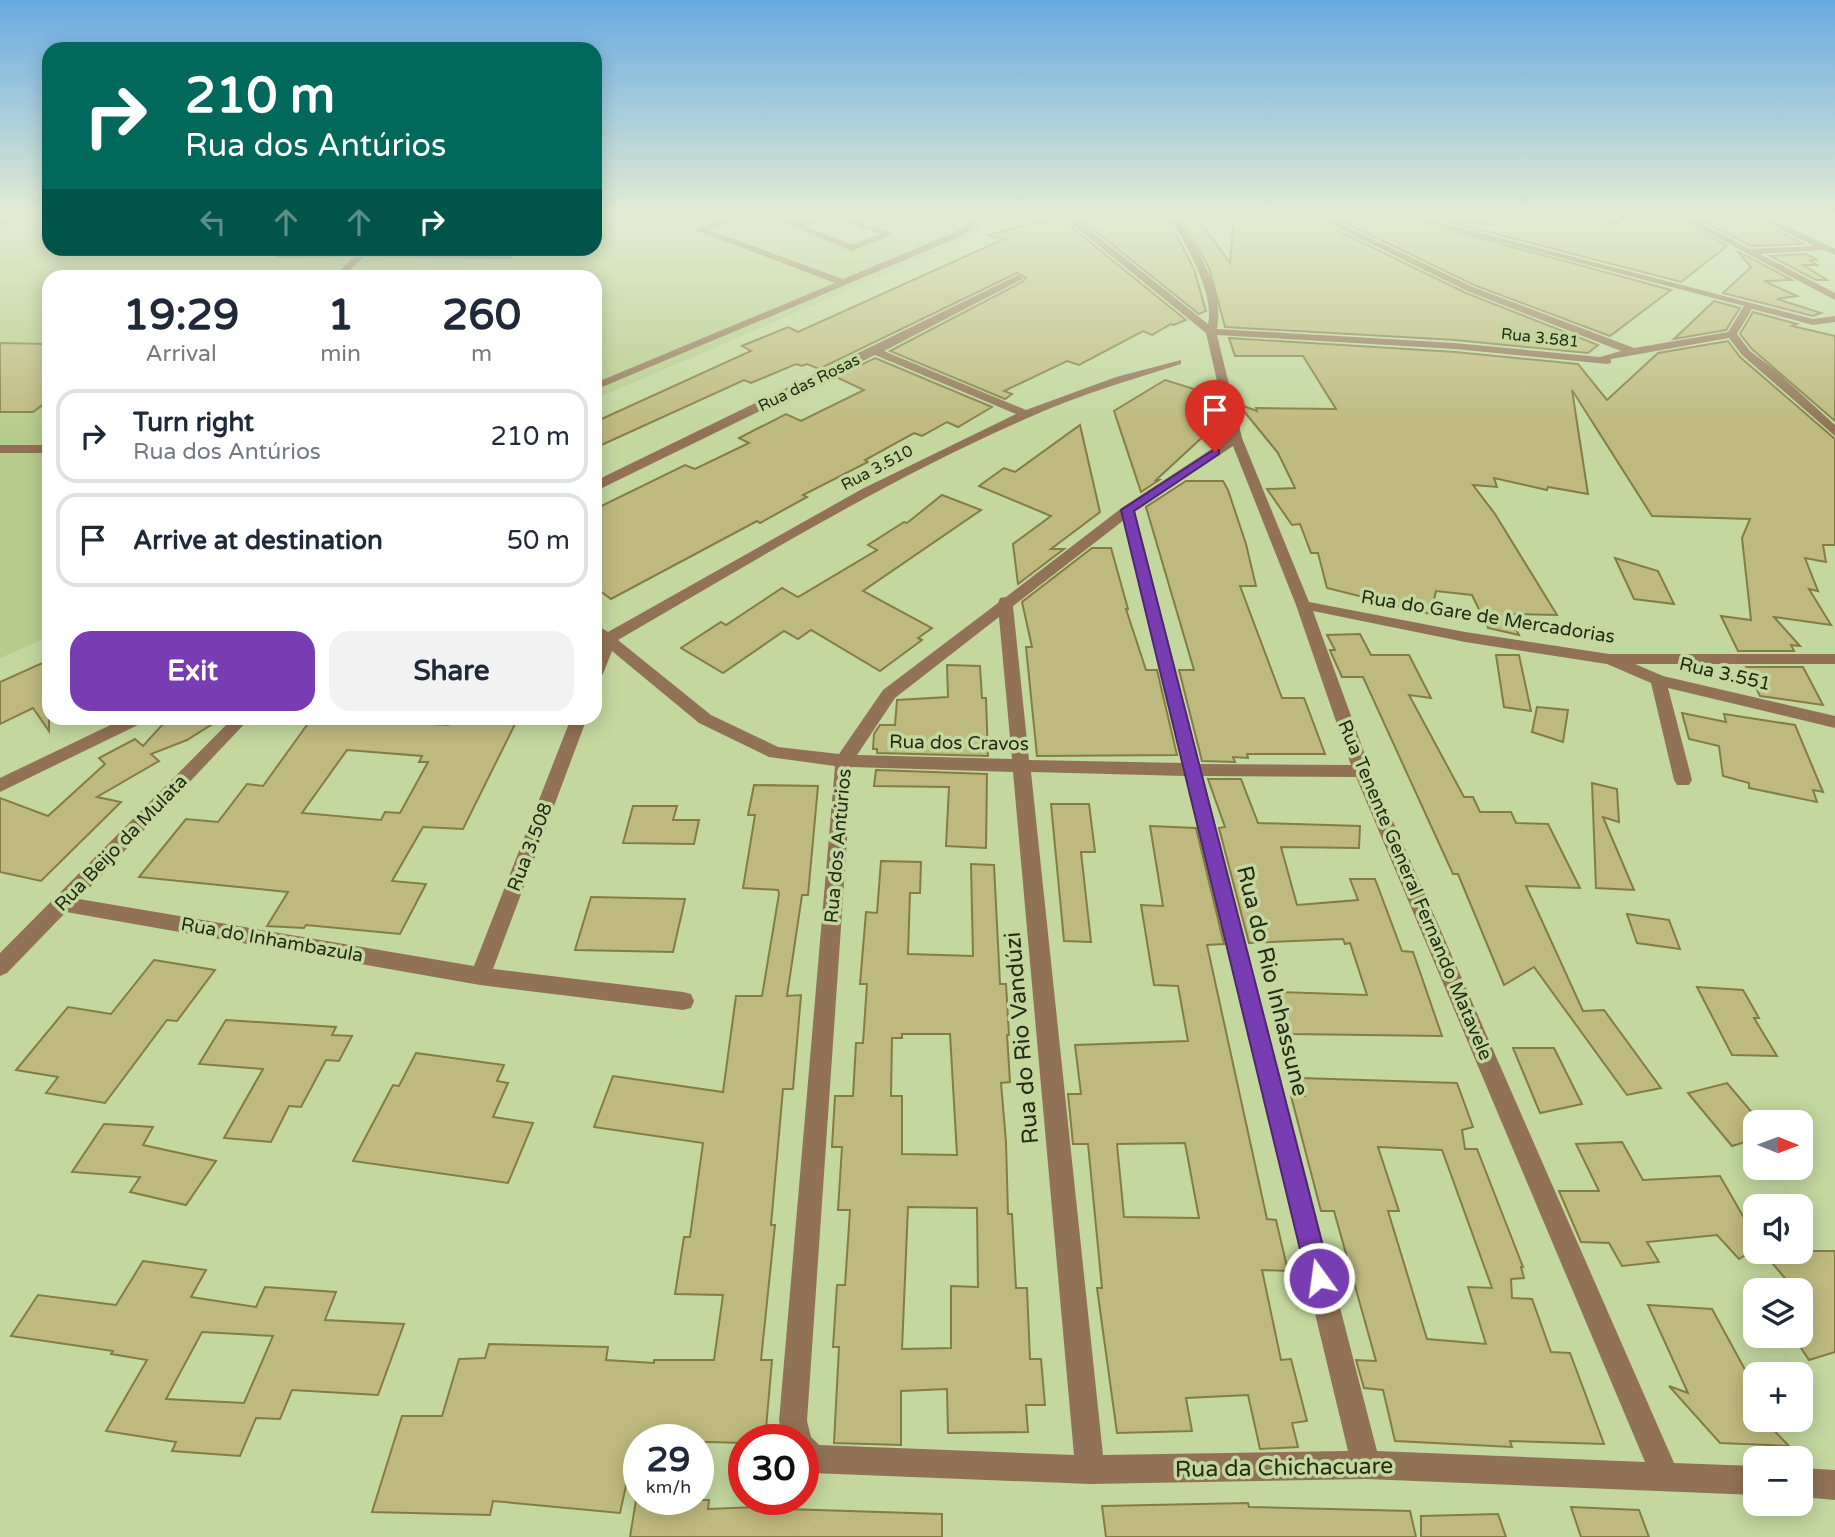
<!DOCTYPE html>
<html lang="en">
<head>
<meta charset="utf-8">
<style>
  body { margin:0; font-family:"Varela Round",sans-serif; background:#f2f2f3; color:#1f2937; height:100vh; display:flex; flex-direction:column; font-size:26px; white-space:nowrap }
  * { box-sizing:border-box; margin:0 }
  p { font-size:23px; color:#747a83 }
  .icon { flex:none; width:38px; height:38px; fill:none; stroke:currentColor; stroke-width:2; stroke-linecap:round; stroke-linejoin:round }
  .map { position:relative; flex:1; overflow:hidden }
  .drawer { position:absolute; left:42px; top:270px; width:560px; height:455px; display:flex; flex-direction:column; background:#fff; border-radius:21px; box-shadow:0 4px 18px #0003 }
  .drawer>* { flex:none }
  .banner { position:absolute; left:42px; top:42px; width:560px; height:214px; border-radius:21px; box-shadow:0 4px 18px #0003; background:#00695c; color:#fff; overflow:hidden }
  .needle { width:46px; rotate:91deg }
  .buttons { position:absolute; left:1743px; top:1110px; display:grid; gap:14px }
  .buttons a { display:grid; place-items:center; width:70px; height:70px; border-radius:14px; background:#fff; box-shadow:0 4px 18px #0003; font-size:35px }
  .speed { position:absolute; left:623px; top:1424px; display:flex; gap:14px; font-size:35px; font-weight:700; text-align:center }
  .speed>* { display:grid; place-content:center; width:91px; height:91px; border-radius:50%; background:#fff; box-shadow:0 4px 18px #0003; line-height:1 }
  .speed small { font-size:18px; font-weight:400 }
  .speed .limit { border:10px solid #d22; background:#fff; color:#111 }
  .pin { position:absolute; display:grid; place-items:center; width:60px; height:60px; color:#fff; margin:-72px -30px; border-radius:50% 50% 50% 0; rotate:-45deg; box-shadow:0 0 7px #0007 }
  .pin .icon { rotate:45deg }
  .me { position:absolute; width:77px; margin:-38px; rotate:346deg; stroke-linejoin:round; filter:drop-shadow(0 0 5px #0008) }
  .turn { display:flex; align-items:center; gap:24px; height:147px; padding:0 28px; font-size:32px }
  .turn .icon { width:91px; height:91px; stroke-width:2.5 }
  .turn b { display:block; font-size:49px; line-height:60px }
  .lanes { display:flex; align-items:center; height:66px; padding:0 28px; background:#0003; justify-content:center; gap:35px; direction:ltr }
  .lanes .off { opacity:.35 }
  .eta { display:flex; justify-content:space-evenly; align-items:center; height:119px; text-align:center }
  .eta b { font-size:42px; font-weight:700; line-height:49px }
  .primary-button { display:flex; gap:14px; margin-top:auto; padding:14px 28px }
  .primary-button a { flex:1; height:80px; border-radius:21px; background:#793db3; color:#fff; font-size:28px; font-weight:700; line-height:80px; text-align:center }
  .primary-button a+a { background:#f2f2f3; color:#1f2937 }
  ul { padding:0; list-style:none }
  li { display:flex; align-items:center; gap:21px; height:94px; margin:0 14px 10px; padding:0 14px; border:4px solid #e0e1e3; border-radius:21px }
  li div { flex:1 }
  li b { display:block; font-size:26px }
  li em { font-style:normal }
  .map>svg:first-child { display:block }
  .built { fill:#b6cc8c }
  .building { fill:#beb97e; stroke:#837d44; stroke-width:2; fill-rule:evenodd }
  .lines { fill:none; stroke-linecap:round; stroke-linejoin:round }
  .minor { fill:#917256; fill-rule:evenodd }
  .route { fill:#793db3; stroke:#4f2874; stroke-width:2 }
  .labels { text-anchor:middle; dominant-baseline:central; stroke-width:7; stroke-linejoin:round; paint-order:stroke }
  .far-street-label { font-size:16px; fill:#252c16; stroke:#c3d79f }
  .street-label { font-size:19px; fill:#252c16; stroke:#c3d79f }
  .near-street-label { font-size:23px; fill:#252c16; stroke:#c3d79f }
</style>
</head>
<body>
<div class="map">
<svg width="1835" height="1537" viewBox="0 0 1835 1537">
  <rect width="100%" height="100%" fill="#c3d79f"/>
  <path class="built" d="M0,215H49V248H595V215H1024L595,399V276H49V637L0,658Z"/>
  <g class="building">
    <path d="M1075,215H1166L1194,269L1206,311L1199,314Z"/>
    <path d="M1179,215H1195L1230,263L1234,216L1314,219L1466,293L1598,345L1588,353L1455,340L1225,327L1209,268Z"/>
    <path d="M1329,215H1395L1671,290L1610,336L1474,285Z"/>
    <path d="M1423,215L1494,225L1493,216H1592L1609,227L1617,223L1611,216L1672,215L1727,246L1681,282Z"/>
    <path d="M1691,215H1747L1803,244L1751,246Z"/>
    <path d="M1059,217L1186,320L1174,325L1171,324L1152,335L1143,331L1079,365L1067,361L1004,391L1012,394L1005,399L890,351L1022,282L1026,278L1017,273L819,369L807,364L802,366L796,364L751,383L744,380L595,448V422L751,351L742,346L788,327L798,332L1004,239L988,235Z"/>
    <path d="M1737,251L1792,280L1764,281L1797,296L1777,299L1821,313L1813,316L1723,293L1751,267Z"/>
    <path d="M1806,254L1818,260H1809L1817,265H1803L1827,280H1816L1770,256Z"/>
    <path d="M1714,301L1740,308L1726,330L1674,339Z"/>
    <path d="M1753,312L1797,324L1792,326L1835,336V421L1752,349L1740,334Z"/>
    <path d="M1229,338L1455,352L1578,364L1607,400L1658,353L1728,341L1740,357L1835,439V545H1823L1826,562L1805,558L1818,591L1809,589L1831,625L1774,617L1800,646L1791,645L1794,651H1738L1721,616L1751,620L1742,538L1750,519L1652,516L1572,390L1588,494L1548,487L1547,490L1494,478L1497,487L1473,485L1495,514L1557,615L1509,614L1519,635L1488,628L1472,595L1436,591L1431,614L1327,588L1318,553H1311L1300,524L1292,525L1267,489L1295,488L1278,453L1238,404L1257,411L1256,408L1336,409L1303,356H1235Z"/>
    <path d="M0,343L49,344V400L33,412H0Z"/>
    <path d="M875,358L992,407L958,427L947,422L922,436L914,433L865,460L868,462L803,495L807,497L760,523L757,521L611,599L595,587V509L685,465L695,469L749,443L739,438L786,414L801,421L864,390L836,377Z"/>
    <path d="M1165,380L1194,389L1208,432L1156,480H1159L1141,492L1114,411Z"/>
    <path d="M1080,425L1100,512L1051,549H1064L1018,584L1013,544L1051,516L979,486L1004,468L1015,472Z"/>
    <path d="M1186,481H1223L1228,490L1246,544L1256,586H1240L1282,698H1304L1325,754H1247L1248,758L1233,757L1235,762L1202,761L1179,670H1194L1146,507Z"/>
    <path d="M942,495L981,510L863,591L932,628L918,638L922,640L880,671L811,630L798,639L784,631L723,673L681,648L721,622L726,625L782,588L798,597L877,550L868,545L904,522L907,523Z"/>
    <path d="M1092,548H1111L1128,609H1126L1146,670H1157L1177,755L1037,756L1026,647H1032L1022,602Z"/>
    <path d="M1615,558L1658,571L1674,604L1634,599Z"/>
    <path d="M1360,634L1371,655H1409L1431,698L1409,695L1464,797H1473L1480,812H1511L1516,823L1548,824L1580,888L1526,886L1583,1011L1604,1010L1661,1088L1627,1095L1534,967L1504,985L1458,874H1453L1363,677H1342L1332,655L1330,650H1335L1327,635Z"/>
    <path d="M1496,655H1519L1531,711L1504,707Z"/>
    <path d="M49,660V731L33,708L0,724V682Z"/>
    <path d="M947,665L980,666L982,698H986L988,756L877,753V749H873L874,734L880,725H895L897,700L948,697Z"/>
    <path d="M1746,667H1803L1823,705L1760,696Z"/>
    <path d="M1537,707L1568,710L1563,742L1532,732Z"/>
    <path d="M1682,713L1726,722L1724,714L1795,725L1823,792L1813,790L1817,802L1749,788V783L1723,776L1719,746L1689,739Z"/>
    <path d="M176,718H222L187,740L151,754L159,761L97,797L121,802L41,881L0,872V798L48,816L105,764L99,758L135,739L143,746L162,725Z"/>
    <path d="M312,718H368L367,720L448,725L452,718H518L463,829L423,827L392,881L426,884L400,934L306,925L304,928L267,926L288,892L139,877L186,819L218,822L247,784L263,786ZM347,750L422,756L419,762H428L400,813L385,812L381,820L302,813Z"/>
    <path d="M876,770L987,774L986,848L946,846L949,787L874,786Z"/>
    <path d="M1208,779H1241L1258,823L1360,826L1359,848L1281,847L1297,905L1358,900L1350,879H1375L1402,951L1413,952L1442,1036L1290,1034L1280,992L1367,995L1350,943L1345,944L1343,939L1249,943L1219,828L1225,827Z"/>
    <path d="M1592,783L1617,789L1619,822L1603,817L1634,890L1596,888Z"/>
    <path d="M754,785L818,786L808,895H802L787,996L801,995L793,1089H783L771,1225H775L761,1360H772L765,1440H744V1443L636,1440L620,1513L493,1501L490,1515L372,1512L402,1416H442L459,1359L485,1358L489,1344L608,1347L606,1360L654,1363V1360H714L723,1295L675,1294L684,1237H690L703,1143L594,1127L613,1076L723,1092L736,996H762L779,894L778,890L743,888L755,815H748Z"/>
    <path d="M1051,804H1089L1095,852H1081L1091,942L1064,941Z"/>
    <path d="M633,806H677L673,820H699L694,844L623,843Z"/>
    <path d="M1150,826L1196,828L1224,944L1207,945L1267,1219L1276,1220L1288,1271L1262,1270L1281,1360L1291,1359L1307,1421L1292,1423L1298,1447L1260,1449L1248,1395L1186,1398L1192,1431L1117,1433L1097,1288H1102L1088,1144H1073L1068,1094H1081L1075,1045L1188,1041L1178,986L1154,985L1141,905L1163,906ZM1185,1143L1199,1218L1124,1217L1117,1144Z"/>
    <path d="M881,861L921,862L920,893H910L908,954L973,956L971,864L994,865L1000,984H1006L1009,1035H1007L1010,1082L1001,1083L1006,1142L1008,1214H1012L1016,1288H1027L1030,1359H1041L1045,1405H1026L1028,1432L948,1433L947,1389L901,1391V1445L834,1443L839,1347H833L837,1285H845L850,1210H838L842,1147H832L835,1096H853L856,1043H863L867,984H860L866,912L877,913ZM902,1034H950L957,1155L902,1154V1096H891L892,1038H902ZM908,1207L977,1208L978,1287L951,1286V1348L902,1349Z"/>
    <path d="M591,897L685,899L673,952L575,950Z"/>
    <path d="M1627,914L1669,920L1680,949L1637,943Z"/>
    <path d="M154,960L215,970L177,1021L167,1020L105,1103L46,1093L58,1077L16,1070L68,1007L111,1014Z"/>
    <path d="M1697,987L1743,990L1759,1018H1754L1777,1056L1732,1055Z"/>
    <path d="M226,1020L336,1027L332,1035L352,1036L339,1061L326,1060L301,1107L289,1106L271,1142L224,1138L263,1069L199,1064Z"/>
    <path d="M1513,1048H1554L1582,1104L1540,1113Z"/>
    <path d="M416,1053L504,1065L497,1081L508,1083L493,1117L533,1123L508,1183L353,1161L393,1085L399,1086Z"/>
    <path d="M1300,1078L1457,1083L1473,1127L1462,1130L1465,1149H1477L1523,1267H1521L1524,1278L1511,1279L1512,1298L1532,1299L1551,1352L1570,1353L1604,1444L1510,1441L1512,1447L1395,1441L1383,1390L1364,1388L1356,1360L1376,1361L1334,1211H1321L1291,1096H1305ZM1378,1147L1442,1150L1492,1288L1468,1287L1486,1344L1427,1339L1388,1211H1399Z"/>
    <path d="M1727,1083L1755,1116V1139L1732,1146L1688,1093Z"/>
    <path d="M104,1124L153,1127L143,1145L216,1161L186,1205L130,1192L140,1177L72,1172Z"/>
    <path d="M1622,1142L1643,1180L1720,1176L1755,1237V1249L1739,1259L1717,1235L1647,1242L1659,1262L1622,1266L1609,1243L1581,1242L1559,1191H1599L1576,1144Z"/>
    <path d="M1762,1251H1835V1352L1809,1360L1801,1348V1290H1795Z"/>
    <path d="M143,1261L206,1270L191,1297L256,1307L265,1287L336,1292L325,1320L404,1324L378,1395L292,1390L280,1419L256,1418L240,1456L172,1451L176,1442L106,1431L147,1360L111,1354L113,1351L11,1336L38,1295L116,1305ZM202,1332L273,1336L244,1403L166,1399Z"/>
    <path d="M1648,1305L1712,1309L1755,1388V1419H1763L1789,1446L1720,1443L1669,1386L1688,1393Z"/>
    <path d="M636,1500H709L708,1509L786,1506V1509L942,1514V1537H630Z"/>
    <path d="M1248,1503L1249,1507L1410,1511L1416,1537H1106L1102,1506Z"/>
    <path d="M1571,1507L1639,1510L1649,1537H1581Z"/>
    <path d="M1498,1514L1506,1537H1421V1516Z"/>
  </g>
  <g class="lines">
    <g class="minor">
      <path d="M11,215H21L0,228V221Z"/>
      <path d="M739,215H753L708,230L843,279L951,234L972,222L973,215H981L979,225L957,238L595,390V383L835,283L695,230Z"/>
      <path d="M764,215H776L797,223L821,215H846L893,234L852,251ZM834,216V217L881,234L852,245L805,226Z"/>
      <path d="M1061,215H1071L1208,324C1215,293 1184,241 1168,215H1176C1196,246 1225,291 1217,329L1455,343L1600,357L1621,351L1467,291L1312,215H1323L1473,287L1634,348L1728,332L1744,306L1397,215H1412L1813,319L1835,316V322L1813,325L1752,309L1737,334L1750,351L1775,370L1835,425V436L1742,355L1729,338L1611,359V363L1607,364L1455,349L1217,335L1242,438L1309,602L1465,632L1609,654H1835V664H1635L1663,676L1835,716V728L1668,688L1692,780L1689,785H1677L1674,780L1651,683L1607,664L1465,642L1313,611L1371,771L1674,1463L1755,1466V1495L1366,1479L1090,1484L812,1473L803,1470V1440H784L779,1421L835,766L769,757L699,723L612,651L603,674L595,679V654L600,641L595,637V624L608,632L862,489L1016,414L875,355L600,489L595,490V481L1018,275L1023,278L1021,280L884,351L1026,410L1116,377L1181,360V364C1130,380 1079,395 1030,417C887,479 753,562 618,640L711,715L778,747L839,754L883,690L998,603L1000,598L1006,597L1123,507L1230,437L1206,333ZM1233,446L1296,605L1351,765L1200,764L1135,511ZM1124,520L1182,763L1029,760L1013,606ZM999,617L1012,759L857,755L895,698ZM852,767L1013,772L1074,1455L819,1445L811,1437L807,1421ZM1031,772L1186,776L1348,1451L1103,1455ZM1203,776L1356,777L1645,1462L1377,1451Z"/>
      <path d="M1594,215H1605L1615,222L1608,224Z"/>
      <path d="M1674,215H1685L1750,249L1814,246L1751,215H1762L1835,249V255L1824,250L1760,254L1835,293V300Z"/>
      <path d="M1830,215H1835V219Z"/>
      <path d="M216,248H226V249L221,252Z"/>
      <path d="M281,248H290L286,253H507L511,248H520L510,259L364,257L344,276H334L354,257L276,258Z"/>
      <rect x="0" y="445" width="49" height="8"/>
      <path d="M125,718H146L144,722L0,792V778Z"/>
      <path d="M233,718H250L79,899L474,966L571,718H587L493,969L683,992L691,994L694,1001L691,1008L683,1010L480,985L66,912L7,973L0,976V953Z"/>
      <path d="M1801,1468L1835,1470V1500L1801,1497Z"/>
    </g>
  </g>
  <linearGradient id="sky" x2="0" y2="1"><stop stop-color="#67aae3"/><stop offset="0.5" stop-color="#e4edd4"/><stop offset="1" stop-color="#e4edd4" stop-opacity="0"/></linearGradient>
  <rect width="1835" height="430" fill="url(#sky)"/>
  <path class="route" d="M1215,449L1219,450V454L1134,511L1331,1278L1327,1286L1319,1290L1311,1286L1307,1278L1121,510Z"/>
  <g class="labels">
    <g class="far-street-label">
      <text transform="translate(1540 338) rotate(6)">Rua 3.581</text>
      <text transform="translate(809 383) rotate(-26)">Rua das Rosas</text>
      <text transform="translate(877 468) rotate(-28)">Rua 3.510</text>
    </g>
    <g class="street-label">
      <text transform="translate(1488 617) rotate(9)">Rua do Gare de Mercadorias</text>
      <text transform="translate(1725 674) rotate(13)">Rua 3.551</text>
      <text transform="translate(959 743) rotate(1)">Rua dos Cravos</text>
      <text transform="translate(121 843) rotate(-46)">Rua Beijo da Mulata</text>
      <text transform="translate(838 846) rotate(-85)">Rua dos Antúrios</text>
      <text transform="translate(530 847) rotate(-69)">Rua 3.508</text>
      <text transform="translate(1415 890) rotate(67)">Rua Tenente General Fernando Matavele</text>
      <text transform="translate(272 940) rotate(10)">Rua do Inhambazula</text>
    </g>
    <g class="near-street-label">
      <text transform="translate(1272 981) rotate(76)">Rua do Rio Inhassune</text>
      <text transform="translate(1022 1038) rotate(-95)">Rua do Rio Vandúzi</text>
      <text transform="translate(1284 1468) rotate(-1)">Rua da Chichacuare</text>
    </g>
  </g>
</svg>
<div class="buttons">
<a><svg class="needle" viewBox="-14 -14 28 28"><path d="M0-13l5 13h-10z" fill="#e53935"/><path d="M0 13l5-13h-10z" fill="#747a83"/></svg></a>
<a><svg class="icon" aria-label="sound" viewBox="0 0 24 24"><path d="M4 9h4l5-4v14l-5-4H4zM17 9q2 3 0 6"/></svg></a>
<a><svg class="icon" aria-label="layers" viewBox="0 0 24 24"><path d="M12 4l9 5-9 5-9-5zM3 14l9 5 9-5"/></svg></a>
<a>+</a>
<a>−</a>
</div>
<div class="speed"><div>29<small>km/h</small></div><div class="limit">30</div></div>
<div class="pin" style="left:1215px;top:452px;background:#d93025"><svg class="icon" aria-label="arrive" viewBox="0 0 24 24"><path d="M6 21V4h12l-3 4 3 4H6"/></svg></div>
<svg class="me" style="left:1319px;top:1278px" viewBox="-20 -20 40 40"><circle r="17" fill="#793db3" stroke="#fff" stroke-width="3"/><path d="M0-11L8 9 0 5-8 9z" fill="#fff"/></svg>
<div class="banner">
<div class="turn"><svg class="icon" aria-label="right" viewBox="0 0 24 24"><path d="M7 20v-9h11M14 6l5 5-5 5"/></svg><div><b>210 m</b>Rua dos Antúrios</div></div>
<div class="lanes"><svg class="icon off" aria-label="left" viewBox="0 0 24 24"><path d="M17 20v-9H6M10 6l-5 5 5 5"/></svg><svg class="icon off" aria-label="ahead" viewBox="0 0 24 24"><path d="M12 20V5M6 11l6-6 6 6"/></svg><svg class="icon off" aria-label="ahead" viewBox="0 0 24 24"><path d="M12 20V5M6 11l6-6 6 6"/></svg><svg class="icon" aria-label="right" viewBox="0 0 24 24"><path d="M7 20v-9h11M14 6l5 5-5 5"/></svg></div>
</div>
<section class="drawer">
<div class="eta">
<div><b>19:29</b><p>Arrival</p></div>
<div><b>1</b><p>min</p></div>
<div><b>260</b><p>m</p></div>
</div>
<ul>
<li><svg class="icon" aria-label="right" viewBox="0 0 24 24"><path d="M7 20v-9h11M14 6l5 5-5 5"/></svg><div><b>Turn right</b><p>Rua dos Antúrios</p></div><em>210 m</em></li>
<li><svg class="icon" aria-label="arrive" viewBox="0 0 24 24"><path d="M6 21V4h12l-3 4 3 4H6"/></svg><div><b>Arrive at destination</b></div><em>50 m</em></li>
</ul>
<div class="primary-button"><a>Exit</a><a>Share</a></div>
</section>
</div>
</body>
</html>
